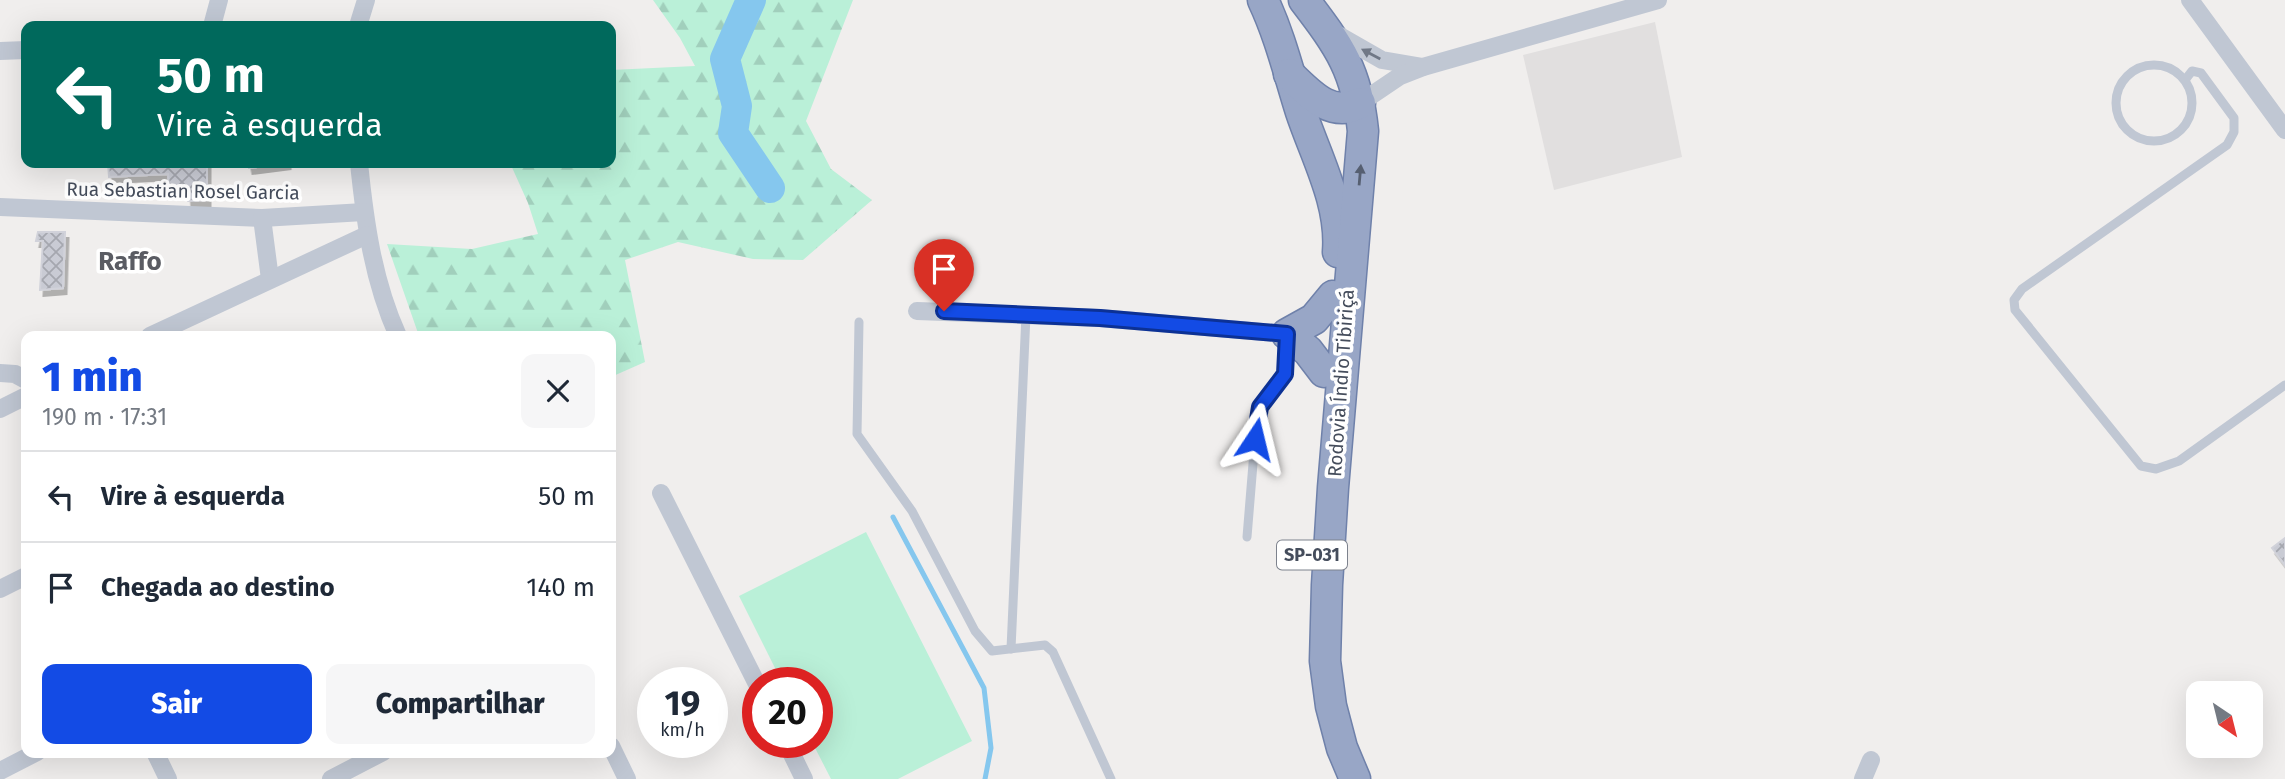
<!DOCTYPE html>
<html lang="pt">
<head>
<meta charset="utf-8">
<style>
  body { margin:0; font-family:"Fira Sans",sans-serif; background:#f6f6f7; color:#1f2937; height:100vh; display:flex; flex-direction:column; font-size:26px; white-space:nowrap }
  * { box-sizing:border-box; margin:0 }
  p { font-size:23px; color:#747a83 }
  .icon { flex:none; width:38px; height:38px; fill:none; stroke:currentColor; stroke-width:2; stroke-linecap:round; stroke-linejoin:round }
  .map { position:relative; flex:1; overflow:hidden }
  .side { position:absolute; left:21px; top:331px; width:595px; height:427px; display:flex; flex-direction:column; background:#fff; border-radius:14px; box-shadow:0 7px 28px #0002 }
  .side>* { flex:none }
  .banner { position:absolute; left:21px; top:21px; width:595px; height:147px; border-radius:14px; box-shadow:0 7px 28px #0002; background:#00695c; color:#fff; overflow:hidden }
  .needle { width:46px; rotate:145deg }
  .tools { position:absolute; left:2186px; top:681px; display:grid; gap:14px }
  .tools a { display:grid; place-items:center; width:77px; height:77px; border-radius:14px; background:#fff; box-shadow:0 7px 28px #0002; font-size:35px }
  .speed { position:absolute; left:637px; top:667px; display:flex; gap:14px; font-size:35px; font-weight:700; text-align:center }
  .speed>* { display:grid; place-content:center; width:91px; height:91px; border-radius:50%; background:#fff; box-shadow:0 7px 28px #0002; line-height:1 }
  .speed small { font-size:18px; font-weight:400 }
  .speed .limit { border:10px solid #d22; background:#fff; color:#111 }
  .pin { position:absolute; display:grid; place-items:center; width:60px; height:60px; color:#fff; margin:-72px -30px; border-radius:50% 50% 50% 0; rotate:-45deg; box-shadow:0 0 7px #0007 }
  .pin .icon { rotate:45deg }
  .me { position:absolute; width:77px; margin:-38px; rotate:10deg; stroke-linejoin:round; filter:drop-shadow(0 0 5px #0008) }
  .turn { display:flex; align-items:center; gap:24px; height:147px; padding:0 21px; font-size:32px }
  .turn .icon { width:91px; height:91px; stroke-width:2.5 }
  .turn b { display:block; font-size:49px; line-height:60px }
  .round { display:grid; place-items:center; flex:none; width:74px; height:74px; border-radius:14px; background:#f6f6f7 }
  .summary { display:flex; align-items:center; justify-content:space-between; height:119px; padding:0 21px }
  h1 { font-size:42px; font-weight:800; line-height:52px; color:#134be5 }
  .cta { display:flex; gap:14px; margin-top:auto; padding:14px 21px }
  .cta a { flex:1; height:80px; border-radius:14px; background:#134be5; color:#fff; font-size:28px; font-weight:800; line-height:80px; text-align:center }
  .cta a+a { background:#f6f6f7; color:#1f2937 }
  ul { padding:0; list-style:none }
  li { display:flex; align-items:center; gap:21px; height:91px; padding:0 21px; border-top:2px solid #e0e1e3 }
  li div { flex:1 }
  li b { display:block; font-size:26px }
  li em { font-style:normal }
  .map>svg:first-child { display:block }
  .education { fill:#e1dfdf }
  .forest { fill:url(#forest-firs) }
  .garden { fill:#baf0d8 }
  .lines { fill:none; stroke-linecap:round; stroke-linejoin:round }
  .stream { stroke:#85c7ee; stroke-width:5 }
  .river { stroke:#85c7ee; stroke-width:30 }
  .building { fill:url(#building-cross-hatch); stroke:#d1d2da; stroke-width:2; filter:url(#shadow) }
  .trunk-casing { stroke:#6f81aa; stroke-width:33 }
  .service { stroke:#c0c7d3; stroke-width:9 }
  .minor { stroke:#c0c7d3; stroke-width:18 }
  .trunk { stroke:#98a6c6; stroke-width:30 }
  .oneway { fill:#707886 }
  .oneway2 { fill:#565f71 }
  .route-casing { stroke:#0c3195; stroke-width:18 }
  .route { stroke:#134be5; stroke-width:12 }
  .labels { text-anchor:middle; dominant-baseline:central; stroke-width:7; stroke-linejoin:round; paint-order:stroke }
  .shield { fill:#fff; stroke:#7d828d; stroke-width:2 }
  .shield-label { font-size:18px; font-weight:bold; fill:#454d5c }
  .street-label { font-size:19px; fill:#454d5c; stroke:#fff }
  .district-label { font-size:26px; font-weight:bold; fill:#5a5c63; stroke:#fff }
</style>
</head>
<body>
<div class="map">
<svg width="2285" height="779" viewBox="0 0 2285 779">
  <defs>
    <pattern id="forest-firs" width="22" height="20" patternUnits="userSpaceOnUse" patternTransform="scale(1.75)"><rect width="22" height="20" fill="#baf0d8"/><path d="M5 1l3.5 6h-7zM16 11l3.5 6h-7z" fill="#a1cfbc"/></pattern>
    <pattern id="building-cross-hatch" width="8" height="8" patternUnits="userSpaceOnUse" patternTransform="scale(1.75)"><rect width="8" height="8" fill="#c9cbd4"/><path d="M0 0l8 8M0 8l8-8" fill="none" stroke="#a5a7af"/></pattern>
    <filter id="shadow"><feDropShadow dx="3.5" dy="6" stdDeviation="0" flood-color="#0004"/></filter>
  </defs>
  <rect width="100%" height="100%" fill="#f0eeed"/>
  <path class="education" d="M1655,22L1682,157L1554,190L1523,55Z"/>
  <path class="forest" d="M653,0H853L806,121L831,169L872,200L803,260L753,259L678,242L625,260L645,362L611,377V336H419L387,244L472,249L538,234L528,203L510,163H611V70L695,66L680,38Z"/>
  <path class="garden" d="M866,532L972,741L898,779H831L812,742H817V682H782L739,596Z"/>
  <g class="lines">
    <path class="stream" d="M893,517L984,688L991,748L985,779"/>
    <path class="river" d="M751,0L725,59L737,106L733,133L770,188"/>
  </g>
  <g class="building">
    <path d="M108,163H207V200L188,201L187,189L169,190L168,174L109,177Z"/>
    <path d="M248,163H288L249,168Z"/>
    <path d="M38,232H65L63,288L40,290L43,241H36Z"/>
    <path d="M2285,538V565L2272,548Z"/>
  </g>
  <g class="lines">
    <defs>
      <g id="trunk">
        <path d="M1263,0C1280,36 1289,74 1301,112C1316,157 1342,203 1338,252"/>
        <path d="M1304,0C1340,47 1357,71 1363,131L1333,488L1327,585L1325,661L1331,706L1342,748L1355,779"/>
        <path d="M1289,74C1309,93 1331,119 1360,103"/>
        <path d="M1324,372L1308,351L1287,334L1314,319L1333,296"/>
      </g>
    </defs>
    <use href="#trunk" class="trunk-casing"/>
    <g class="service">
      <circle cx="2154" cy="103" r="38"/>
      <path d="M2185,80L2192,71L2201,73L2234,118V132L2227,145L2022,289L2014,300L2015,310L2141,466L2156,469L2179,461L2285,385"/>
      <path d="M859,322L857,434L912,511L975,631L992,651L1045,645L1053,652L1111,779"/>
      <path d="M1247,537L1257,415C1263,398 1280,389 1286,372C1288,363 1287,352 1287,343"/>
      <path d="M1011,649L1026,315"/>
    </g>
    <g class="minor">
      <path d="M2190,0L2285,130"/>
      <path d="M212,26L219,0"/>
      <path d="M358,26L366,0"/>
      <path d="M1333,32L1382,60L1423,67"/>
      <path d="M0,51L26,50"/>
      <path d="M1360,103L1400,76L1423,67L1658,0"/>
      <path d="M359,163C365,222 373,281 398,336"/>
      <path d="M0,207L262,218L364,212"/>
      <path d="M262,218L270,279"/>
      <path d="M917,311L1100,318L1287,334"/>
      <path d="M150,336L367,235"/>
      <path d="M0,373L15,374L26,380"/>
      <path d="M0,409L26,396"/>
      <path d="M661,493L758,686"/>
      <path d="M0,589L26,576"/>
      <path d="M786,742L804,779"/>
      <path d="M611,746L627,779"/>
      <path d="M155,752L168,779"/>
      <path d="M0,771L37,752"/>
      <path d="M331,779L383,752"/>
      <path d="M1863,779L1871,760"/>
    </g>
    <use href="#trunk" class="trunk"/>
  </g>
  <defs><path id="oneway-solid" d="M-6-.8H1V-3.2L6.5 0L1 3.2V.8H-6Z" transform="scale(1.75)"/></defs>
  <use class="oneway" href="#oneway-solid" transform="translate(1371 54) rotate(-152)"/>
  <use class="oneway2" href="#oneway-solid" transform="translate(1360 175) rotate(-85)"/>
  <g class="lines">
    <defs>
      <path id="route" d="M944,311L1100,318L1287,334L1285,374L1260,407L1255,439"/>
    </defs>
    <use href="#route" class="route-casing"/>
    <use href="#route" class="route"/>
  </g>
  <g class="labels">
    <rect class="shield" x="1277" y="540.5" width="70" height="29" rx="5"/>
    <g class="shield-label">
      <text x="1312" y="555">SP-031</text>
    </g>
    <g class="street-label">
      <text transform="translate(183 191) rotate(1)">Rua Sebastian Rosel Garcia</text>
      <text transform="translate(1341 383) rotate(-86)">Rodovia Índio Tibiriçá</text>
    </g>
    <g class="district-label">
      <text x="130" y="261">Raffo</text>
    </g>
  </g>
</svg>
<div class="tools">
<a><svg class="needle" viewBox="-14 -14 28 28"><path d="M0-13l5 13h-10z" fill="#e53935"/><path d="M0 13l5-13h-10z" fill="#747a83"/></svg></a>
</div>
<div class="speed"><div>19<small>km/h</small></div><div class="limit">20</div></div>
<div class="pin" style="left:944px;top:311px;background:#d93025"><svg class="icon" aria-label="arrive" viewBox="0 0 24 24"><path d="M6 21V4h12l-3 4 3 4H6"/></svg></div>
<svg class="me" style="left:1255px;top:439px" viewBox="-20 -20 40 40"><path d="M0-17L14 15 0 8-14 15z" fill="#134be5" stroke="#fff" stroke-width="4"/></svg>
<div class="banner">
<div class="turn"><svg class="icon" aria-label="left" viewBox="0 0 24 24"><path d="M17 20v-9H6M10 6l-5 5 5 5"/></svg><div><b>50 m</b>Vire à esquerda</div></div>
</div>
<section class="side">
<div class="summary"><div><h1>1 min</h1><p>190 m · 17:31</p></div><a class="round"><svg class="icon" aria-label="close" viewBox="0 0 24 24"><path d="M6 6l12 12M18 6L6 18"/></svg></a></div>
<ul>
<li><svg class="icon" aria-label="left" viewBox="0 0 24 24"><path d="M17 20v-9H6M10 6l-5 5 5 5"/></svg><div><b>Vire à esquerda</b></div><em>50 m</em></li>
<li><svg class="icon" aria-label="arrive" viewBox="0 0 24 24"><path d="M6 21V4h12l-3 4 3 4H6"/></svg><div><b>Chegada ao destino</b></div><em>140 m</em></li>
</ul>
<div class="cta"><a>Sair</a><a>Compartilhar</a></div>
</section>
</div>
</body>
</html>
